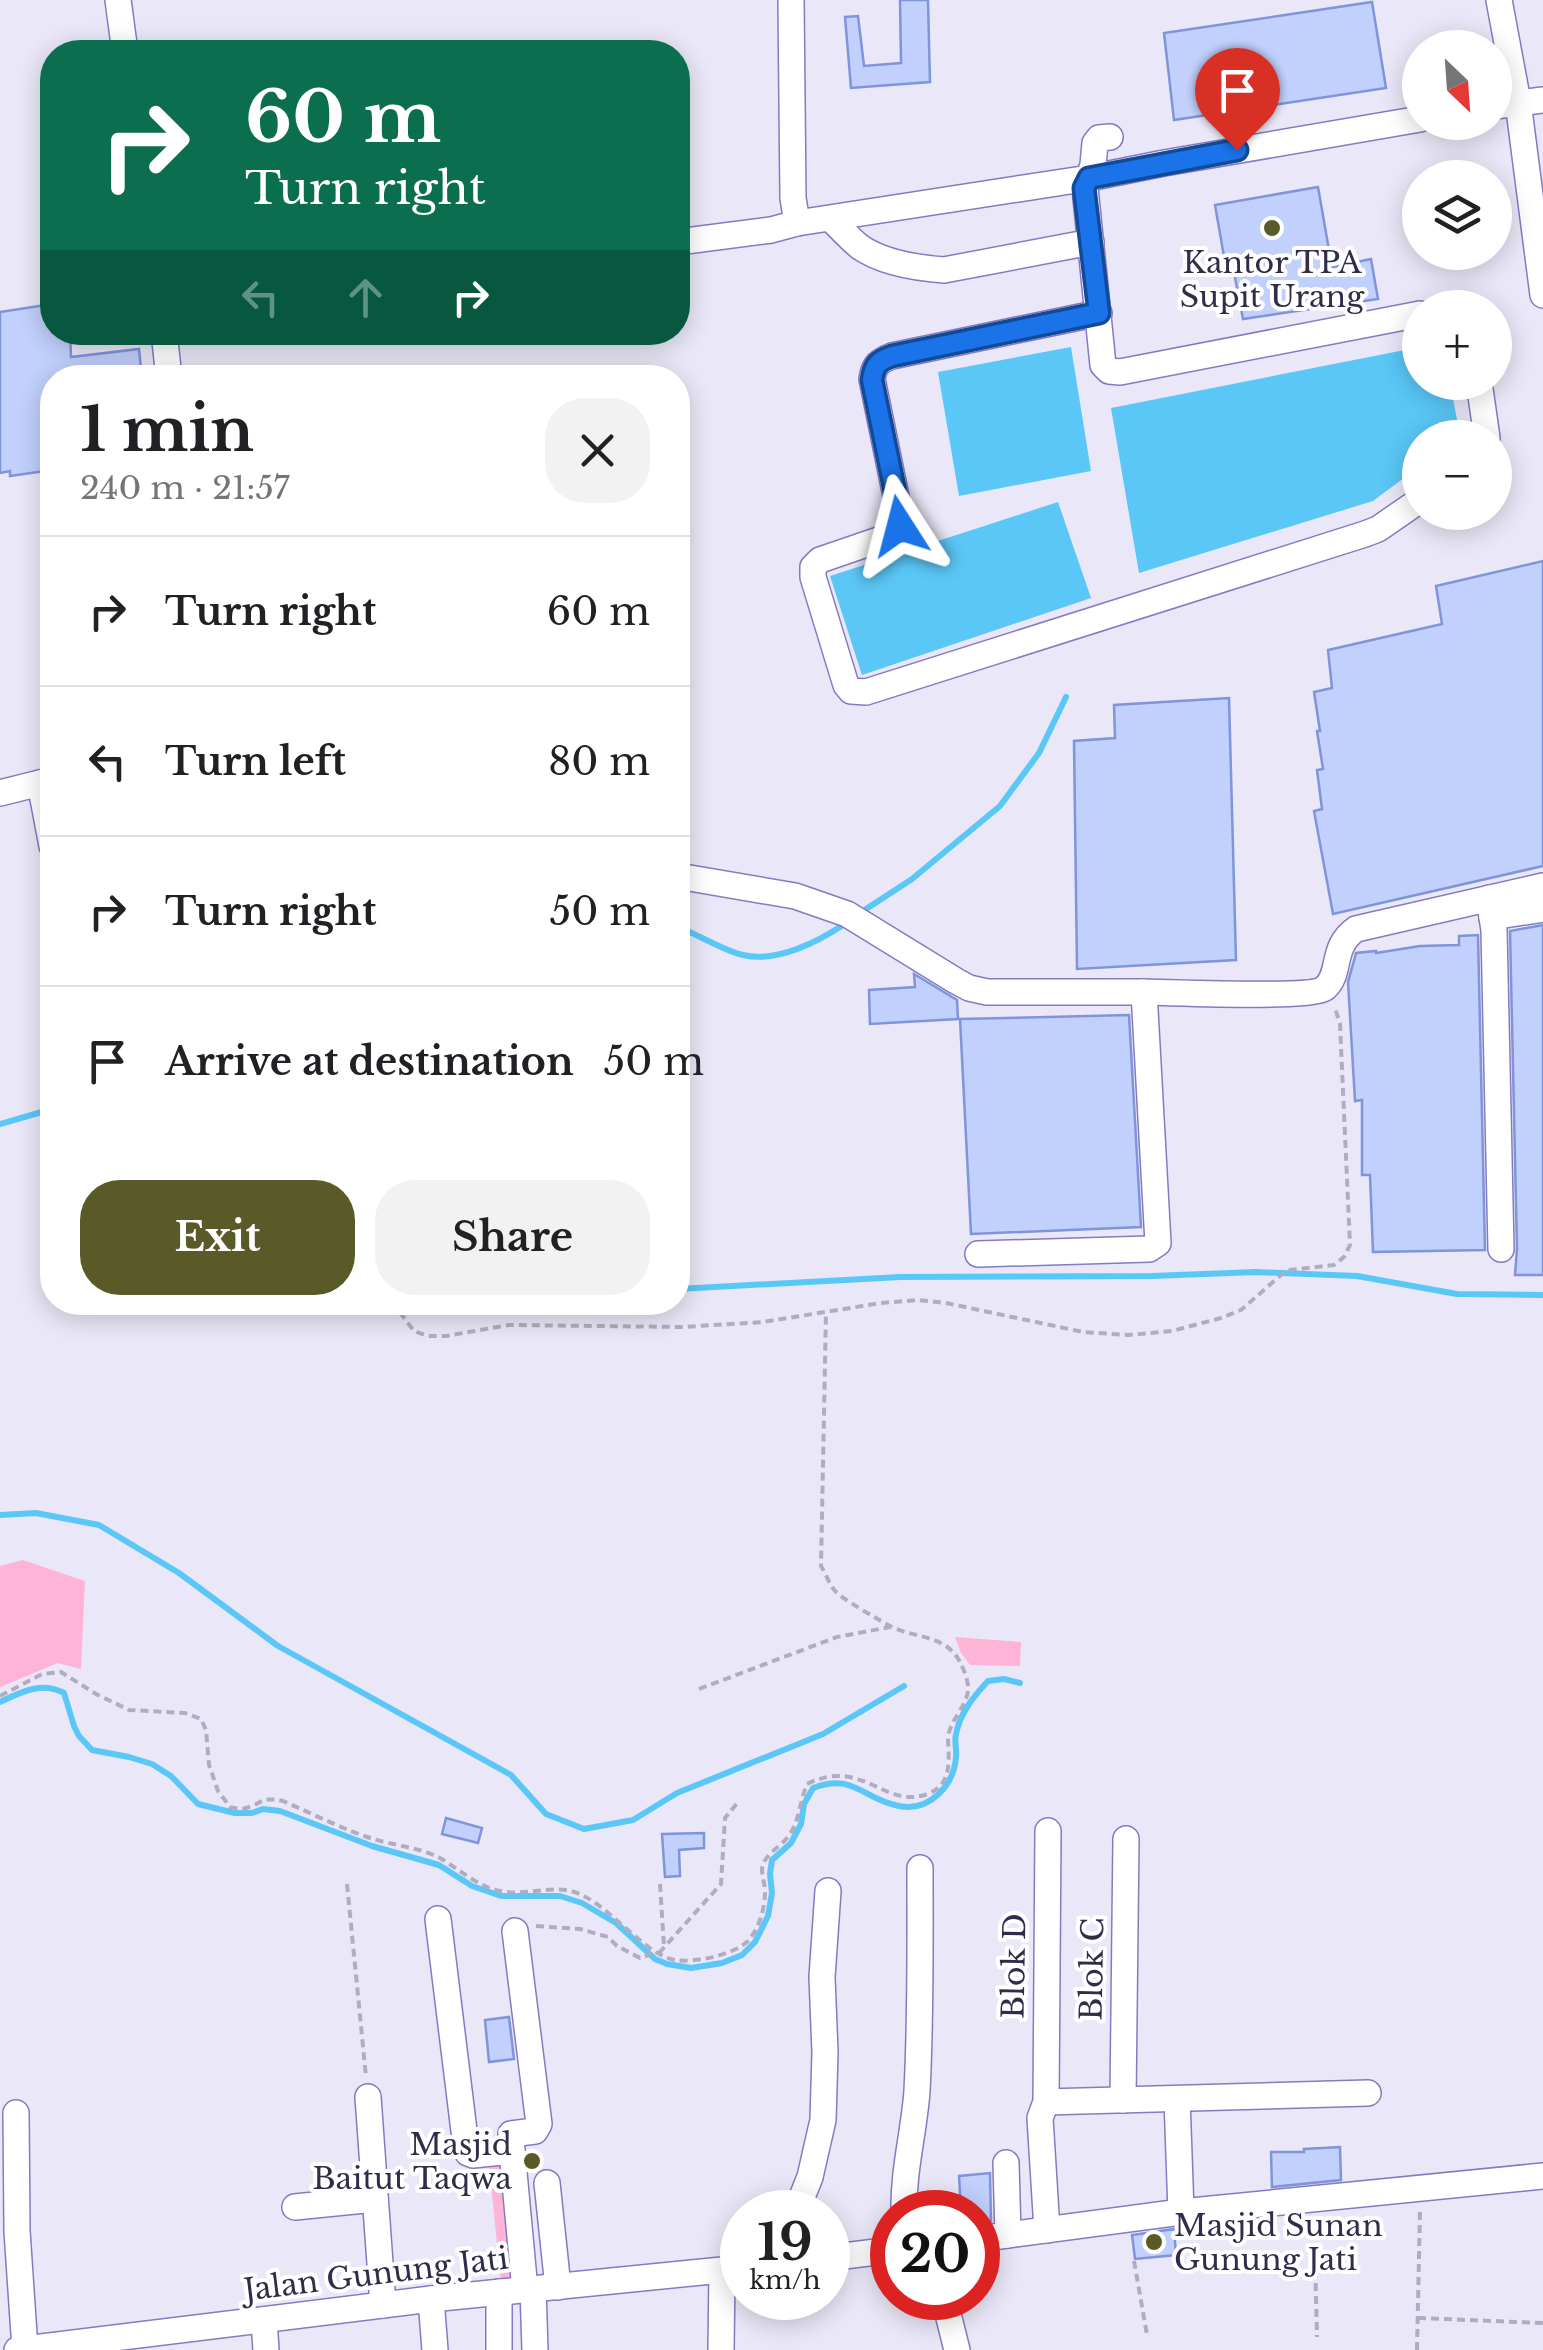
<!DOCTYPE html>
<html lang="en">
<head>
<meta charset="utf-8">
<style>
  body { margin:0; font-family:"Libre Baskerville",serif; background:#f2f2f2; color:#202124; height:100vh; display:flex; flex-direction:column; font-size:38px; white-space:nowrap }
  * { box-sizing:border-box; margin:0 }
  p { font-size:32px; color:#757577 }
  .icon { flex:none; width:55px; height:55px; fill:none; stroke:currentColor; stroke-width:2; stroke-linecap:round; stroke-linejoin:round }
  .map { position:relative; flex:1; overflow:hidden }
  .side { position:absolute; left:40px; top:365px; width:650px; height:950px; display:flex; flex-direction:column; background:#fff; border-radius:40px; box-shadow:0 5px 25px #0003 }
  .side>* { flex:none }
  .hud { position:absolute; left:40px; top:40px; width:650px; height:305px; border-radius:40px; box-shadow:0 5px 25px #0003; background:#0b6e4f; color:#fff; overflow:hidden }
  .needle { width:65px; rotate:155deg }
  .fabs { position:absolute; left:1402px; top:30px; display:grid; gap:20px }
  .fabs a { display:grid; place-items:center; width:110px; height:110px; border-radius:50%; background:#fff; box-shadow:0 5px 25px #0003; font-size:50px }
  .speed { position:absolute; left:720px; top:2190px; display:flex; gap:20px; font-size:50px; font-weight:700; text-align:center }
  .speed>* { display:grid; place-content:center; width:130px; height:130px; border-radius:50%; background:#fff; box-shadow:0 5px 25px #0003; line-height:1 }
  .speed small { font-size:25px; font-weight:400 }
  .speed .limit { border:15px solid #d22; background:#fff; color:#111 }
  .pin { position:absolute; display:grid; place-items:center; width:85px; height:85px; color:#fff; margin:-102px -42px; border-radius:50% 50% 50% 0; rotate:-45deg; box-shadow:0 0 10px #0007 }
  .pin .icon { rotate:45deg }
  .me { position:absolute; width:110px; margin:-55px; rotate:351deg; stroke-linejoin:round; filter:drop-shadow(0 0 8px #0008) }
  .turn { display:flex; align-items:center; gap:35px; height:210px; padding:0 40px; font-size:45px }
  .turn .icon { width:130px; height:130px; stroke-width:2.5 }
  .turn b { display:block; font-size:70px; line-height:85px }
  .lanes { display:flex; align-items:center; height:95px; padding:0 40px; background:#0003; justify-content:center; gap:50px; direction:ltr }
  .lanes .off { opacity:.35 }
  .round { display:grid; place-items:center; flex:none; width:105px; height:105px; border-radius:40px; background:#f2f2f2 }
  .overview { display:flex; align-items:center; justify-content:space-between; height:170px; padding:0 40px }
  h1 { font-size:60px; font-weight:700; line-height:75px }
  .primary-button { display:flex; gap:20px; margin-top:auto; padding:20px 40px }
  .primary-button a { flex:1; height:115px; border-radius:40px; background:#595a27; color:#fff; font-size:40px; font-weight:700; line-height:115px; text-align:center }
  .primary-button a+a { background:#f2f2f2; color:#202124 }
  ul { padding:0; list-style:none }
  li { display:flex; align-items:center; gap:30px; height:150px; padding:0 40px; border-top:2px solid #e0e0e0 }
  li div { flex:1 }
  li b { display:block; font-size:38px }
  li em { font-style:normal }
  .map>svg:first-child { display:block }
  .green { fill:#fdb4d6 }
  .water { fill:#5ac7f7 }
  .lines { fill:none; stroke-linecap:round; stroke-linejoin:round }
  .stream { stroke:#5ac7f7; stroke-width:6 }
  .building { fill:#c1d0fc; stroke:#7f95db; stroke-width:2.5 }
  .minor-casing { stroke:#857ac2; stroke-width:28 }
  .path { stroke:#b0adc2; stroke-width:4; stroke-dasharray:8 5; stroke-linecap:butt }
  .minor { stroke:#fff; stroke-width:25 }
  .route-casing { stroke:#114b97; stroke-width:25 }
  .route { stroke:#1a73e8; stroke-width:18 }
  .poi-dot { fill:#595a27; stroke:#fff; stroke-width:4 }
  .labels { text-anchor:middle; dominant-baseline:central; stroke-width:8; stroke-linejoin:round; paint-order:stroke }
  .poi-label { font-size:30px; fill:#312c4a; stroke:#fff }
  .street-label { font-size:30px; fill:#312c4a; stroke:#fff }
</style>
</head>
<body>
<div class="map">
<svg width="1543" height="2350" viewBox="0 0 1543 2350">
  <rect width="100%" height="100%" fill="#eae8f8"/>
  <g class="green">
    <path d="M23,1560L85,1581L81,1669L58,1663L0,1687V1566Z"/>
    <path d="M955,1637L1021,1642L1020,1666L970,1665L961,1653Z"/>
    <path d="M505,2162L518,2283L501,2284L489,2164Z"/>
  </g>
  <g class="water">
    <path d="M1071,347L1091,471L959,496L938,372Z"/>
    <path d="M1420,347V382L1450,383L1459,430L1456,437L1420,438V466L1373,501L1139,573L1111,408Z"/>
    <path d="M1058,502L1091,598L862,675L830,576Z"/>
  </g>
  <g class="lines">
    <g class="stream">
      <path d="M860,913L912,879L1000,806L1039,753L1066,697"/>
      <path d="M678,927C697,934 724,951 743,955C777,963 818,942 846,923"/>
      <path d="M0,1124L52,1109"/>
      <path d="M678,1289L900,1277L1152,1276L1256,1272L1357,1276L1457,1294L1543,1295"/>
      <path d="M0,1515L36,1513L99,1525L179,1573L278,1646L511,1775L546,1814L584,1829L633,1820L677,1793L823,1734L904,1686"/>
      <path d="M0,1702C21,1692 42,1681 64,1693L74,1726L79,1736L92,1750L129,1757L152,1764L171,1776L198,1804L235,1813H252L263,1809L280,1811L372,1846L439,1865L472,1886L501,1896H560L582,1903L616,1923L655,1959L667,1964L691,1968L722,1963L742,1955L755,1942L768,1916L772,1893L770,1874L772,1860L791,1843L801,1824L804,1804L813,1788C853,1772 864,1800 899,1806C930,1812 954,1785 956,1757C957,1750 954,1741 956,1734C960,1713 974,1696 988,1681L1004,1679L1020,1683"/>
    </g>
  </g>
  <g class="building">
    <path d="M900,0H928L930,82L851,88L845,17L858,16L864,66L901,63Z"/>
    <path d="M1372,2L1386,88L1174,120L1164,33Z"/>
    <path d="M1318,187L1332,267L1371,259L1378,299L1243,319L1233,267L1226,268L1215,205Z"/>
    <path d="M52,304V332H70L71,357L139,349L142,378H52V470L10,476V471L0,473V312Z"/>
    <path d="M1543,561V866L1333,914L1314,811L1322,809L1317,770L1323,769L1317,731H1320L1314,692L1332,688L1328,650L1442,624L1436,586Z"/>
    <path d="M1229,698L1236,960L1077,969L1074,741L1115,738L1114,705Z"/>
    <path d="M1543,925V1275H1515L1517,1249L1510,931Z"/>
    <path d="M1478,935L1485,1250L1373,1252L1370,1175H1362V1100L1355,1101L1348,982L1355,957L1356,953L1376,951V953L1420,946L1459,945V936Z"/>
    <path d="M914,974L957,1000L958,1019L870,1024L869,990L915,987Z"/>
    <path d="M1129,1015L1141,1227L971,1234L960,1019Z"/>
    <path d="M446,1818L482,1828L478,1843L442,1834Z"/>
    <path d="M704,1833V1848L679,1850L680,1876L665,1877L662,1834Z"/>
    <path d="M509,2017L514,2059L489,2062L485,2020Z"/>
    <path d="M1340,2147L1341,2180L1272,2187L1271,2152H1304V2149Z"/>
    <path d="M990,2173L991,2221L978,2223V2212H961L959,2176Z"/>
    <path d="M1174,2229L1176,2255L1135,2259L1132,2235Z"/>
  </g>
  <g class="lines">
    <defs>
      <g id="minor">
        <path d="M118,0L125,52"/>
        <path d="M791,0L793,198L797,223"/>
        <path d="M1499,0L1518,102L1543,295"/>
        <path d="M1495,106L1543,100"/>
        <path d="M1110,137L1099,138L1095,143L1093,165L1085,188L1103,365L1109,371L1120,372L1420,314"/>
        <path d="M831,219C840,228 850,239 860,247C883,263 917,268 944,270L1091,242"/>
        <path d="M678,242L771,230L797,223L1089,178L1164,163L1420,119"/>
        <path d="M1099,313L892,356C879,361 874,365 872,379L899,511V525L893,535L820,560L813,567V577L846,685L851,691L866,692L1365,534L1378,529L1420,500"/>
        <path d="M164,332L169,378"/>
        <path d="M1479,382L1487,438"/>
        <path d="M40,783L52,846"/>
        <path d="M0,793L52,780"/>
        <path d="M678,876L795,896L847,914L956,981L969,988L987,992C1038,992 1090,992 1141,992C1168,992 1311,999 1325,988C1342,973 1330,947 1356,929L1543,886"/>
        <path d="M1489,898L1494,930L1501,1249"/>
        <path d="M1492,917L1543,909"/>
        <path d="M978,1254L1149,1249L1158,1243L1144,992"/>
        <path d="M438,1919L466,2147L468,2153L473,2155L512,2151L525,2290"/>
        <path d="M368,2097L383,2305"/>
        <path d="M1177,2099L1181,2212"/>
        <path d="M1123,2100L1126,1839"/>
        <path d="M1046,2102L1368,2093"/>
        <path d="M16,2113L17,2231L25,2349"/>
        <path d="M512,2151L511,2134L535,2131L539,2124L515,1931"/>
        <path d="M1006,2163L1008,2235"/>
        <path d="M547,2183L558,2287"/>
        <path d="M295,2207L375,2199"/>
        <path d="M804,2212L802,2197L810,2177L823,2120L825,2052L822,1977L828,1891"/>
        <path d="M904,2212C903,2171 914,2132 917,2091C921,2016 920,1942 920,1868"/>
        <path d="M1047,2230L1040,2118L1046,2102L1048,1831"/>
        <path d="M978,2239L1181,2212L1543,2176"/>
        <path d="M828,2258L892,2250"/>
        <path d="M533,2289L535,2350"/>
        <path d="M499,2292V2350"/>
        <path d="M944,2298L957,2350"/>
        <path d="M431,2299L435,2350"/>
        <path d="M264,2320L266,2350"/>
        <path d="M17,2350L431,2299L742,2268"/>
        <path d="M721,2350L722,2271"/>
      </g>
    </defs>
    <use href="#minor" class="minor-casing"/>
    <g class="path">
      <path d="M392,1302L414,1331L428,1336H446L509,1325L682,1327L763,1322L881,1303L918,1300L946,1303L1083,1332L1128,1335L1172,1331L1221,1318L1241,1310L1281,1275L1290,1270L1334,1265L1344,1257L1350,1245L1340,1024L1335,1008"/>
      <path d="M699,1689L837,1637L890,1627"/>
      <path d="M0,1696L42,1674L61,1672L96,1694L129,1710L185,1713L201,1719L206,1730L209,1765L218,1791L230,1807C235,1808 240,1810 246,1808C262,1804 260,1796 283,1801C311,1813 338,1827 367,1837C390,1845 419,1847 440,1858C459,1869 478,1887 500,1891C528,1897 555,1882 582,1895C613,1910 646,1955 675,1960C695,1963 733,1955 748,1941C759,1929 765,1908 765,1892C765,1884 762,1877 762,1869C764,1853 782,1847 790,1834C799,1821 800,1801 807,1784C864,1756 885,1812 930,1793C952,1783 949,1760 948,1740C948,1722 966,1708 968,1691C969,1682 964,1670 960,1662C945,1633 912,1639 888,1625C877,1619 843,1599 836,1592C830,1586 826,1574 821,1566L826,1312"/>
      <path d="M347,1884L366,2077"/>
      <path d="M660,1884L664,1947"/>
      <path d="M536,1926L580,1929L608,1937L617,1946L640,1958L649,1955L653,1949"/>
      <path d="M659,1953L721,1884L725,1818L738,1802"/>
      <path d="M1314,2218L1317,2337"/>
      <path d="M1134,2261L1147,2335"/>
      <path d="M1418,2318L1543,2323"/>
      <path d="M1417,2350L1420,2210"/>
    </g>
    <use href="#minor" class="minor"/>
  </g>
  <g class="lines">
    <defs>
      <path id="route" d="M900,526L899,511L872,380C874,365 878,361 892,356L1099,313L1084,188L1089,178L1237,150"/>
    </defs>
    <use href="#route" class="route-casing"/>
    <use href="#route" class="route"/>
  </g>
  <g class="poi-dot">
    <circle cx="1272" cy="228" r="10"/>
    <circle cx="532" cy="2161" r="10"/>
    <circle cx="1154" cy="2242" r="10"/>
  </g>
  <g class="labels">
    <g class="poi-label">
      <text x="1272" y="262">Kantor TPA<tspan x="1272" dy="34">Supit Urang</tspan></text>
      <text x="512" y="2144" text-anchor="end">Masjid<tspan x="512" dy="34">Baitut Taqwa</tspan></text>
      <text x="1174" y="2225" text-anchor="start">Masjid Sunan<tspan x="1174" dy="34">Gunung Jati</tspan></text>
    </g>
    <g class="street-label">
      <text transform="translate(1014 1966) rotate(-89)">Blok D</text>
      <text transform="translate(1092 1969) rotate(-89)">Blok C</text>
      <text transform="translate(376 2274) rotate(-7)">Jalan Gunung Jati</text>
    </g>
  </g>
</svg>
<div class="fabs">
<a><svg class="needle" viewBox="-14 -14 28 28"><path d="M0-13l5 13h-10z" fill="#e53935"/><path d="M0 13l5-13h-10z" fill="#757577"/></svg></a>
<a><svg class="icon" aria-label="layers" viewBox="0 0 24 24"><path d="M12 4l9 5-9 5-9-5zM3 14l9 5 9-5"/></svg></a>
<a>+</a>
<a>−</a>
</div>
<div class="speed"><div>19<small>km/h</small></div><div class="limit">20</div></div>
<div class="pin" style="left:1237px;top:150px;background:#d93025"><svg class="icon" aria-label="arrive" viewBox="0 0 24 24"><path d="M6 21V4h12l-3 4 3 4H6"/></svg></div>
<svg class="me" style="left:900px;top:526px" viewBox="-20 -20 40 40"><path d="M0-17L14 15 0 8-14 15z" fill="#1a73e8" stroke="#fff" stroke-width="4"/></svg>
<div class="hud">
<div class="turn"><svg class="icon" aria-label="right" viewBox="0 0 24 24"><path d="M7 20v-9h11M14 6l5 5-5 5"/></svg><div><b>60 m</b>Turn right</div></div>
<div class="lanes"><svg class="icon off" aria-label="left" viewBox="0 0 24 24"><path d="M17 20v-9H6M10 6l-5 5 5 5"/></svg><svg class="icon off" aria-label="ahead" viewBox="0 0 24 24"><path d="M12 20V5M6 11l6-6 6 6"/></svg><svg class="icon" aria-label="right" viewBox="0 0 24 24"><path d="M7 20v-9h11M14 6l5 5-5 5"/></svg></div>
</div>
<section class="side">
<div class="overview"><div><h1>1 min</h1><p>240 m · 21:57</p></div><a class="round"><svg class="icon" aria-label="close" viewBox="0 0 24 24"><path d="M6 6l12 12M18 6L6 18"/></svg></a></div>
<ul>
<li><svg class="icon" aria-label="right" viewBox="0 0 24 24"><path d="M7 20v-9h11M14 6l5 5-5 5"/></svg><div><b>Turn right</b></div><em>60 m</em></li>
<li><svg class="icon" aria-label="left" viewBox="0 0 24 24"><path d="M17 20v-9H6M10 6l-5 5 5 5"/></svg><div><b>Turn left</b></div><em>80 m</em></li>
<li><svg class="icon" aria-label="right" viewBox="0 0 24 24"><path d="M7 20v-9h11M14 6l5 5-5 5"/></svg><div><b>Turn right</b></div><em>50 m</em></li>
<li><svg class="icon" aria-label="arrive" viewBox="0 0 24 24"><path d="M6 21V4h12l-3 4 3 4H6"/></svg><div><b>Arrive at destination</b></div><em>50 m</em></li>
</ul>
<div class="primary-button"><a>Exit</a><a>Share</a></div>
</section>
</div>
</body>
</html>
